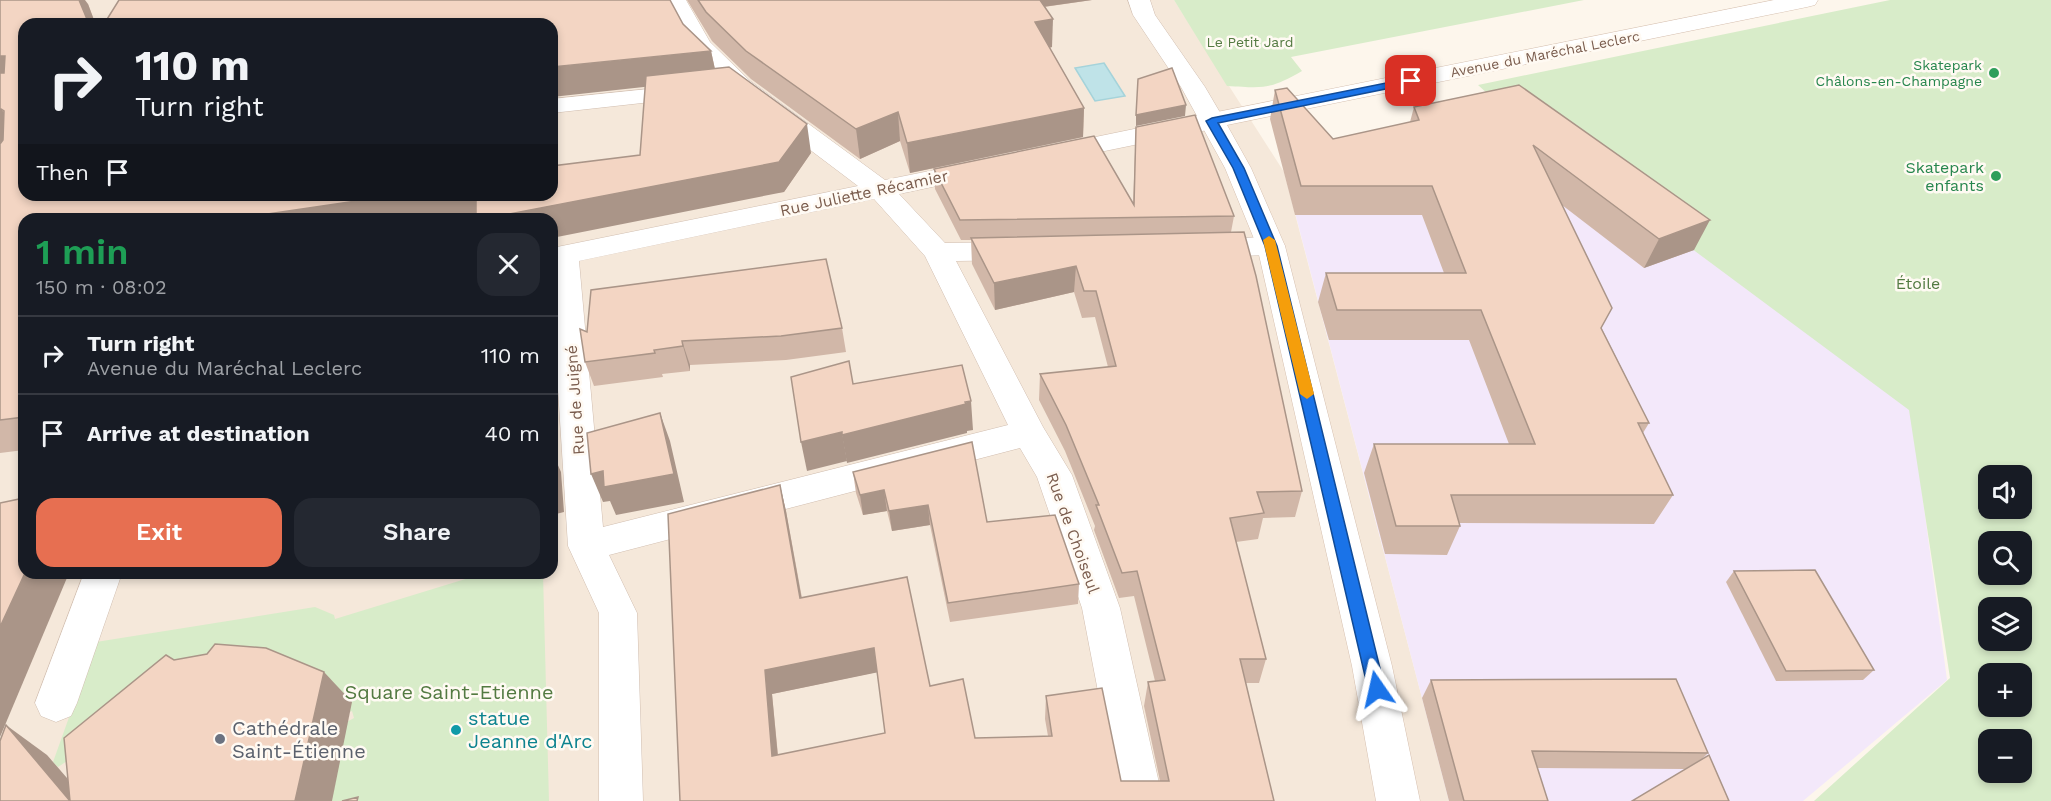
<!DOCTYPE html>
<html lang="en">
<head>
<meta charset="utf-8">
<style>
  body { margin:0; font-family:"Work Sans",sans-serif; background:#242831; color:#f1f3f6; height:100vh; display:flex; flex-direction:column; font-size:22px; white-space:nowrap }
  * { box-sizing:border-box; margin:0 }
  p { font-size:20px; color:#9ea1a6 }
  .icon { flex:none; width:33px; height:33px; fill:none; stroke:currentColor; stroke-width:2; stroke-linecap:round; stroke-linejoin:round }
  .map { position:relative; flex:1; overflow:hidden }
  .drawer { position:absolute; left:18px; top:213px; width:540px; height:366px; display:flex; flex-direction:column; background:#171b24; border-radius:18px; box-shadow:0 3px 9px #0003 }
  .drawer>* { flex:none }
  .banner { position:absolute; left:18px; top:18px; width:540px; height:183px; border-radius:18px; box-shadow:0 3px 9px #0003; background:#171b24; color:#f1f3f6; overflow:hidden }
  .controls { position:absolute; left:1978px; top:465px; display:grid; gap:12px }
  .controls a { display:grid; place-items:center; width:54px; height:54px; border-radius:12px; background:#171b24; box-shadow:0 3px 9px #0003; font-size:30px }
  .pin { position:absolute; display:grid; place-items:center; width:51px; height:51px; color:#fff; margin:-26px; border-radius:12px; box-shadow:0 3px 9px #0006 }
  .me { position:absolute; width:66px; margin:-33px; rotate:349deg; stroke-linejoin:round; filter:drop-shadow(0 0 4px #0008) }
  .turn { display:flex; align-items:center; gap:21px; height:126px; padding:0 18px; font-size:27px }
  .turn .icon { width:78px; height:78px; stroke-width:2.5 }
  .turn b { display:block; font-size:42px; line-height:51px }
  .then { display:flex; align-items:center; height:57px; padding:0 18px; background:#0003; gap:12px; font-size:22px }
  .round { display:grid; place-items:center; flex:none; width:63px; height:63px; border-radius:18px; background:#242831 }
  .overview { display:flex; align-items:center; justify-content:space-between; height:102px; padding:0 18px }
  h1 { font-size:36px; font-weight:600; line-height:45px; color:#1e9e55 }
  .button { display:flex; gap:12px; margin-top:auto; padding:12px 18px }
  .button a { flex:1; height:69px; border-radius:18px; background:#e76f51; color:#fff; font-size:24px; font-weight:600; line-height:69px; text-align:center }
  .button a+a { background:#242831; color:#f1f3f6 }
  ul { padding:0; list-style:none }
  li { display:flex; align-items:center; gap:18px; height:78px; padding:0 18px; border-top:2px solid #363941 }
  li div { flex:1 }
  li b { display:block; font-size:22px }
  li em { font-style:normal }
  .map>svg:first-child { display:block }
  .residential { fill:#f5e8da; fill-rule:evenodd }
  .education { fill:#f3e8fa }
  .green { fill:#d8ecc9; fill-rule:evenodd }
  .water { fill:#bfe3e8; stroke:#a5d3da; stroke-width:1.5 }
  .lines { fill:none; stroke-linecap:round; stroke-linejoin:round }
  .pedestrian-casing { stroke:#d1beb0; stroke-width:1 }
  .minor-casing { stroke:#d1beb0; stroke-width:1 }
  .secondary-casing { stroke:#d6c0b0; stroke-width:1 }
  .pedestrian { fill:#fff; fill-rule:evenodd }
  .minor { fill:#fff; fill-rule:evenodd }
  .secondary { fill:#fff; fill-rule:evenodd }
  .wall { fill:#d1b7a8; fill-rule:evenodd }
  .shaded-wall { fill:#aa9588 }
  .building { fill:#f3d5c3; stroke:#aa9588; stroke-width:1.5; fill-rule:evenodd }
  .route { fill:#1a73e8; stroke:#114b97; stroke-width:1.5 }
  .slow { fill:#f59e0b }
  .leisure-dot { fill:#2e9e5b; stroke:#fffaf3; stroke-width:2 }
  .culture-dot { fill:#0f9aa8; stroke:#fffaf3; stroke-width:2 }
  .worship-dot { fill:#6b7280; stroke:#fffaf3; stroke-width:2 }
  .labels { text-anchor:middle; dominant-baseline:central; stroke-width:5; stroke-linejoin:round; paint-order:stroke }
  .far-park-label { font-size:14px; fill:#537a41; stroke:#fffaf3 }
  .far-street-label { font-size:14px; fill:#7a5c4d; stroke:#fffaf3 }
  .far-leisure-label { font-size:14px; fill:#27864d; stroke:#fffaf3; text-anchor:end }
  .leisure-label { font-size:16px; fill:#27864d; stroke:#fffaf3; text-anchor:end }
  .street-label { font-size:16px; fill:#7a5c4d; stroke:#fffaf3 }
  .park-label { font-size:16px; fill:#537a41; stroke:#fffaf3 }
  .near-park-label { font-size:20px; fill:#537a41; stroke:#fffaf3 }
  .near-culture-label { font-size:20px; fill:#0d838f; stroke:#fffaf3; text-anchor:start }
  .near-worship-label { font-size:20px; fill:#5b616d; stroke:#fffaf3; text-anchor:start }
</style>
</head>
<body>
<div class="map">
<svg width="2051" height="801" viewBox="0 0 2051 801">
  <rect width="100%" height="100%" fill="#fdf6ec"/>
  <path class="residential" d="M0,0H1174L1284,172L1449,801H0ZM24,24H552V195H24ZM24,219H552V573H24Z"/>
  <path class="education" d="M1509,113L1911,410L1947,680L1803,801H1449L1288,186Z"/>
  <g class="green">
    <path d="M1174,0H1584L1291,57L1302,71C1269,90 1264,88 1227,86Z"/>
    <path d="M1890,0H2051V801H1814L1950,678L1909,410L1509,113L1478,85ZM1989,476H2022V508H1989ZM1989,542H2022V574H1989ZM1989,608H2022V640H1989ZM1989,674H2022V706H1989ZM1989,740H2022V772H1989Z"/>
    <path d="M485,573H543L549,801H332L343,724L354,718L352,711L343,715L99,740L58,767L53,762L96,642L315,607L334,615L335,619Z"/>
  </g>
  <path class="water" d="M1104,63L1125,96L1095,101L1075,68Z"/>
  <g class="lines">
    <defs>
      <path id="pedestrian" d="M84,573H122L77,703L71,716L56,722L41,716L35,703Z"/>
      <g id="minor">
        <path d="M664,0H686L710,42L750,81L885,180L979,161L988,163L992,169L988,175L899,194L945,243L1016,242L1026,244L1030,251L1026,258L1016,260L956,261L1043,427L1072,475L1120,608L1163,801H1119L1082,608L1037,477L1020,448L609,555L637,613L643,801H599V613L568,546L552,295V248L858,186L732,91L692,51ZM874,199L925,256L1008,425L603,527L579,261Z"/>
        <path d="M1128,0H1150L1155,15L1205,87L1225,121L1221,126L1212,129L1056,161L1047,159L1043,153L1047,147L1197,116L1181,87L1133,15Z"/>
        <path d="M687,85L696,87L699,92L696,97L552,113V99Z"/>
        <path d="M1271,237L1281,240L1285,246L1281,252L1271,255L1203,257L1193,255L1189,248L1193,241L1203,239Z"/>
      </g>
      <path id="secondary" d="M1774,0H1818L1815,5L1807,7L1227,125L1251,168L1285,246L1392,666L1420,801H1376L1352,666L1257,246L1225,168L1199,121L1203,116L1212,113Z"/>
    </defs>
    <use href="#pedestrian" class="pedestrian-casing"/>
    <use href="#minor" class="minor-casing"/>
    <use href="#secondary" class="secondary-casing"/>
    <use href="#pedestrian" class="pedestrian"/>
    <use href="#minor" class="minor"/>
    <use href="#secondary" class="secondary"/>
  </g>
  <g class="wall">
    <path d="M0,0L88,4L94,20L24,195H552L640,155L683,24L711,51L715,69L811,153L784,192L476,215L452,219H24V450L0,453Z"/>
    <path d="M687,0H1092L1044,7L1052,47L1050,48L1084,108L1083,137L910,173L900,141L860,159L751,79L712,41Z"/>
    <path d="M1519,85L1694,250L1644,268L1562,205L1602,329L1649,423L1643,433L1673,495L1654,524L1459,523L1460,526L1447,555L1385,554L1364,473L1374,444H1509L1469,340H1329L1318,302L1326,273H1444L1422,215H1295L1270,119L1275,90L1333,139L1410,122L1414,107Z"/>
    <path d="M1136,127L1234,216L1231,232L1302,491L1295,517L1263,518L1258,539L1236,542L1266,659L1259,683H1246L1274,801H680L780,485L786,511L802,598L930,686L975,738L1048,736L1045,719L1046,696L1121,781H1160L1144,706L1148,682L1155,681L1134,596L1119,598L1094,530L1095,526L1065,451L1039,400L1040,374L1108,367L1095,317L1082,318L1074,292L995,310L972,264L971,240H961L935,189L934,169L1133,204ZM877,672L885,733L778,755L772,694Z"/>
    <path d="M842,328L846,352L786,360L690,365V371L662,374L663,377L594,386L585,362L587,332Z"/>
    <path d="M552,335L556,391L552,392Z"/>
    <path d="M853,472L987,522L1079,584L1078,604L950,622L930,525L892,531L887,511L863,515L856,493Z"/>
    <path d="M1734,571L1874,670L1863,680L1776,681L1726,582Z"/>
    <path d="M1431,680L1708,753L1702,759L1685,769L1537,768L1548,801H1449L1422,698Z"/>
  </g>
  <g class="shaded-wall">
    <path d="M76,0H85L88,4L94,20L93,21L95,24H89Z"/>
    <path d="M1028,0H1092L1028,9Z"/>
    <path d="M1053,19L1052,47L1034,50L1035,22Z"/>
    <path d="M711,51L717,79L552,97V67Z"/>
    <path d="M0,56H5L24,82L0,87Z"/>
    <path d="M1186,105L1185,116L1136,126V115Z"/>
    <path d="M1084,108L1083,137L910,173L907,143Z"/>
    <path d="M0,109H1L24,138L0,161Z"/>
    <path d="M898,112L900,141L860,159L856,129Z"/>
    <path d="M807,124L811,153L784,192L552,238V219H503L504,215Z"/>
    <path d="M397,195H481L489,214L452,219H266L268,214Z"/>
    <path d="M1710,220L1694,250L1644,268L1659,239Z"/>
    <path d="M1076,266L1074,292L995,310L994,283Z"/>
    <path d="M552,335V336L556,391L552,382Z"/>
    <path d="M682,341L690,365V371L683,346Z"/>
    <path d="M971,401L973,430L967,431V433L847,463L842,435Z"/>
    <path d="M660,413L670,441L684,502L616,515L610,501L603,502L591,474Z"/>
    <path d="M842,432L847,461L807,471L801,442Z"/>
    <path d="M552,442L553,454L561,472L564,512L552,515Z"/>
    <path d="M780,485L786,511L806,623L800,598Z"/>
    <path d="M884,490L887,511L863,515L860,495Z"/>
    <path d="M928,505L930,525L892,531L889,511Z"/>
    <path d="M25,573H69L0,737V627Z"/>
    <path d="M874,648L879,672L772,694L780,779L772,756L765,670Z"/>
    <path d="M324,672L352,702L332,801H295Z"/>
    <path d="M6,725L47,755L87,801H70Z"/>
  </g>
  <g class="building">
    <path d="M0,0H79L89,24H24V195H397L268,214L266,219H24V417L0,420V144L3,140L4,111L1,109H0V73H4L5,56H0Z"/>
    <path d="M119,0H670L683,24L711,51L552,67V24H104Z"/>
    <path d="M698,0H1040L1053,19L1035,22L1084,108L907,143L898,112L856,129L746,51L706,12Z"/>
    <path d="M729,67L807,124L779,162L504,215L503,219H476V195H552V166L640,155L646,76Z"/>
    <path d="M1172,68L1186,105L1136,115L1138,79Z"/>
    <path d="M1519,85L1710,220L1659,239L1533,145L1612,308L1601,328L1649,423H1638L1673,495H1451L1460,526H1396L1374,444H1535L1481,310H1337L1326,273H1466L1432,186H1301L1275,90L1287,88L1333,139L1419,120L1414,107Z"/>
    <path d="M1195,115L1234,216L960,220L934,169L1094,136L1134,205L1136,127Z"/>
    <path d="M1244,232L1256,276L1302,491L1257,492L1264,513L1230,518L1266,659H1240L1274,801H680L668,514L780,485L800,598L907,577L930,686L963,679L975,738L1052,736L1046,696L1102,688L1121,781H1169L1148,682L1165,680L1137,571L1122,573L1096,505H1099L1066,425L1040,374L1116,366L1096,291H1084L1076,266L994,283L971,238ZM874,648L885,733L772,756L765,670Z"/>
    <path d="M826,259L842,328L781,336L682,341L683,346L654,350L655,353L585,362L580,329L587,332L591,290Z"/>
    <path d="M849,361L853,384L962,365L971,401L965,402L966,404L842,435V432L801,442L791,377Z"/>
    <path d="M660,413L674,474L604,487L603,471L591,474L587,433Z"/>
    <path d="M972,442L987,522L1055,515L1079,584L948,603L928,505L889,511L884,490L860,495L853,472Z"/>
    <path d="M24,498L25,573L0,627V503Z"/>
    <path d="M1815,570L1874,670L1786,671L1734,571Z"/>
    <path d="M215,644L266,648L324,672L295,801H70L64,738L166,655L174,660L207,654Z"/>
    <path d="M1676,679L1708,753L1532,751L1548,801H1464L1431,680Z"/>
    <path d="M6,725L70,801H0V741Z"/>
    <path d="M1709,755L1729,801H1632Z"/>
    <path d="M358,797L357,801H342Z"/>
  </g>
  <path class="route" d="M1411,78L1416,81L1415,83L1218,123L1244,168L1277,246L1385,689L1383,694L1377,696L1371,694L1368,689L1265,246L1233,168L1206,121L1212,118Z"/>
  <path class="slow" d="M1269,236L1275,240L1314,394L1307,399L1300,394L1263,240Z"/>
  <g class="leisure-dot">
    <circle cx="1994" cy="73" r="6"/>
    <circle cx="1996" cy="176" r="6"/>
  </g>
  <circle class="culture-dot" cx="456" cy="730" r="6"/>
  <circle class="worship-dot" cx="220" cy="739" r="6"/>
  <g class="labels">
    <g class="far-park-label">
      <text x="1250" y="42">Le Petit Jard</text>
    </g>
    <g class="far-street-label">
      <text transform="translate(1545 54) rotate(-11)">Avenue du Maréchal Leclerc</text>
    </g>
    <g class="far-leisure-label">
      <text x="1982" y="65">Skatepark<tspan x="1982" dy="16">Châlons-en-Champagne</tspan></text>
    </g>
    <g class="leisure-label">
      <text x="1984" y="167">Skatepark<tspan x="1984" dy="18">enfants</tspan></text>
    </g>
    <g class="street-label">
      <text transform="translate(864 193) rotate(-12)">Rue Juliette Récamier</text>
      <text transform="translate(575 400) rotate(-94)">Rue de Juigné</text>
      <text transform="translate(1073 533) rotate(70)">Rue de Choiseul</text>
    </g>
    <g class="park-label">
      <text x="1918" y="283">Étoile</text>
    </g>
    <g class="near-park-label">
      <text x="449" y="692">Square Saint-Etienne</text>
    </g>
    <g class="near-culture-label">
      <text x="468" y="718">statue<tspan x="468" dy="23">Jeanne d'Arc</tspan></text>
    </g>
    <g class="near-worship-label">
      <text x="232" y="728">Cathédrale<tspan x="232" dy="23">Saint-Étienne</tspan></text>
    </g>
  </g>
</svg>
<div class="controls">
<a><svg class="icon" aria-label="sound" viewBox="0 0 24 24"><path d="M4 9h4l5-4v14l-5-4H4zM17 9q2 3 0 6"/></svg></a>
<a><svg class="icon" aria-label="search" viewBox="0 0 24 24"><circle cx="10" cy="10" r="6"/><path d="M15 15l6 6"/></svg></a>
<a><svg class="icon" aria-label="layers" viewBox="0 0 24 24"><path d="M12 4l9 5-9 5-9-5zM3 14l9 5 9-5"/></svg></a>
<a>+</a>
<a>−</a>
</div>
<div class="pin" style="left:1411px;top:81px;background:#d93025"><svg class="icon" aria-label="arrive" viewBox="0 0 24 24"><path d="M6 21V4h12l-3 4 3 4H6"/></svg></div>
<svg class="me" style="left:1377px;top:689px" viewBox="-20 -20 40 40"><path d="M0-17L14 15 0 8-14 15z" fill="#1a73e8" stroke="#fff" stroke-width="4"/></svg>
<div class="banner">
<div class="turn"><svg class="icon" aria-label="right" viewBox="0 0 24 24"><path d="M7 20v-9h11M14 6l5 5-5 5"/></svg><div><b>110 m</b>Turn right</div></div>
<div class="then">Then<svg class="icon" aria-label="arrive" viewBox="0 0 24 24"><path d="M6 21V4h12l-3 4 3 4H6"/></svg></div>
</div>
<section class="drawer">
<div class="overview"><div><h1>1 min</h1><p>150 m · 08:02</p></div><a class="round"><svg class="icon" aria-label="close" viewBox="0 0 24 24"><path d="M6 6l12 12M18 6L6 18"/></svg></a></div>
<ul>
<li><svg class="icon" aria-label="right" viewBox="0 0 24 24"><path d="M7 20v-9h11M14 6l5 5-5 5"/></svg><div><b>Turn right</b><p>Avenue du Maréchal Leclerc</p></div><em>110 m</em></li>
<li><svg class="icon" aria-label="arrive" viewBox="0 0 24 24"><path d="M6 21V4h12l-3 4 3 4H6"/></svg><div><b>Arrive at destination</b></div><em>40 m</em></li>
</ul>
<div class="button"><a>Exit</a><a>Share</a></div>
</section>
</div>
</body>
</html>
